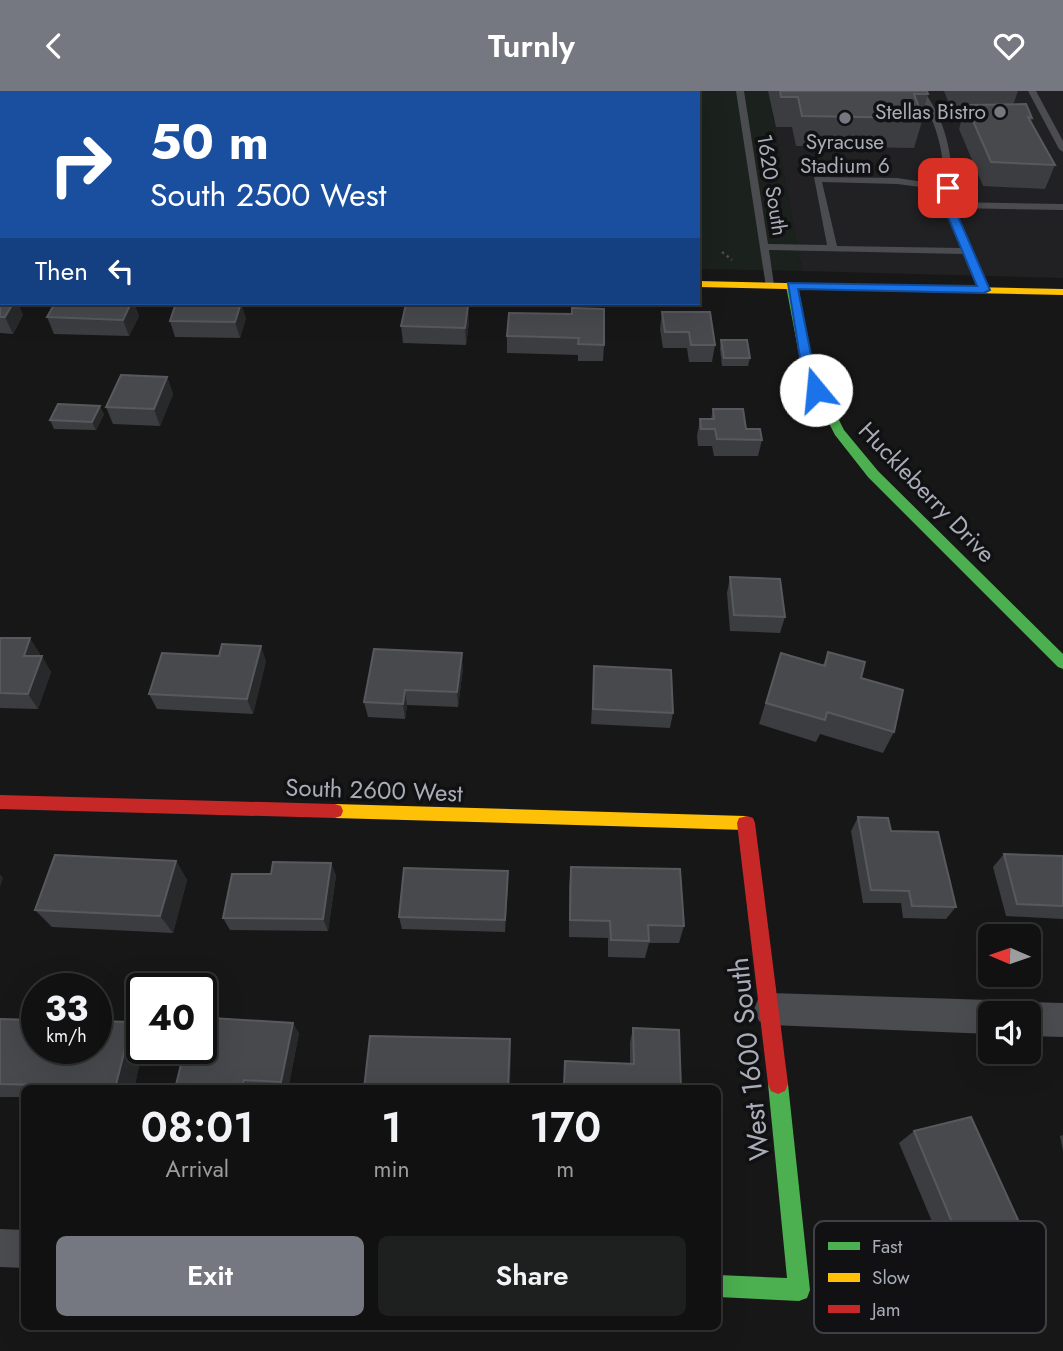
<!DOCTYPE html>
<html lang="en">
<head>
<meta charset="utf-8">
<style>
  body { margin:0; font-family:Jost,sans-serif; background:#1e1f1f; color:#f1f3f6; height:100vh; display:flex; flex-direction:column; font-size:26px; white-space:nowrap }
  * { box-sizing:border-box; margin:0 }
  p { font-size:23px; color:#9c9d9f }
  .icon { flex:none; width:38px; height:38px; fill:none; stroke:currentColor; stroke-width:2; stroke-linecap:round; stroke-linejoin:round }
  .map { position:relative; flex:1; overflow:hidden }
  .sheet { position:absolute; left:21px; top:994px; width:700px; height:245px; display:flex; flex-direction:column; background:#111; border-radius:10px; box-shadow:0 7px 28px #0002,0 0 0 2px #303131 }
  .sheet>* { flex:none }
  .top-card { position:absolute; left:0px; top:0px; width:700px; height:214px; box-shadow:0 7px 28px #0002,0 0 0 2px #303131; background:#1a4fa0; color:#fff; overflow:hidden }
  .needle { width:46px; rotate:272deg }
  .fabs { position:absolute; left:978px; top:833px; display:grid; gap:14px }
  .fabs a { display:grid; place-items:center; width:63px; height:63px; border-radius:10px; background:#111; box-shadow:0 7px 28px #0002,0 0 0 2px #303131; font-size:35px }
  .speed { position:absolute; left:21px; top:882px; display:flex; gap:14px; font-size:35px; font-weight:700; text-align:center }
  .speed>* { display:grid; place-content:center; width:91px; height:91px; border-radius:50%; background:#111; box-shadow:0 7px 28px #0002,0 0 0 2px #303131; line-height:1 }
  .speed small { font-size:18px; font-weight:400 }
  .speed .limit { border:4px solid #111; border-radius:10px; background:#fff; color:#111 }
  .pin { position:absolute; display:grid; place-items:center; width:60px; height:60px; color:#fff; margin:-30px; border-radius:14px; box-shadow:0 4px 10px #0006 }
  .me { position:absolute; width:77px; margin:-38px; rotate:343deg; stroke-linejoin:round; filter:drop-shadow(0 0 5px #0008) }
  .turn { display:flex; align-items:center; gap:24px; height:147px; padding:0 35px; font-size:32px }
  .turn .icon { width:91px; height:91px; stroke-width:2.5 }
  .turn b { display:block; font-size:49px; line-height:60px }
  .then { display:flex; align-items:center; height:66px; padding:0 35px; background:#0003; gap:14px; font-size:26px }
  .eta { display:flex; justify-content:space-evenly; align-items:center; height:119px; text-align:center }
  .eta b { font-size:42px; font-weight:600; line-height:49px }
  .button { display:flex; gap:14px; margin-top:auto; padding:14px 35px }
  .button a { flex:1; height:80px; border-radius:10px; background:#757880; color:#fff; font-size:28px; font-weight:600; line-height:80px; text-align:center }
  .button a+a { background:#1e1f1f; color:#f1f3f6 }
  header { display:flex; justify-content:space-between; align-items:center; height:91px; padding:0 35px; background:#757880; color:#fff; font-size:32px; font-weight:600 }
  .map>svg:first-child { display:block }
  .built { fill:#212124 }
  .green { fill:#1b211c }
  .lines { fill:none; stroke-linecap:round; stroke-linejoin:round }
  .path { stroke:#4d4e52; stroke-width:2.5; stroke-dasharray:2.5 3.5; stroke-linecap:butt }
  .lane { fill:#4b4c50; fill-rule:evenodd }
  .street { fill:#4b4c50; fill-rule:evenodd }
  .fast { fill:#4caf50; fill-rule:evenodd }
  .slow { fill:#ffc107; fill-rule:evenodd }
  .jam { fill:#c62828; fill-rule:evenodd }
  .wall { fill:#3c3d40 }
  .shaded-wall { fill:#28292a }
  .building { fill:#48494d; stroke:#57595e; stroke-width:2 }
  .route { fill:#1a73e8; stroke:#114b97; stroke-width:2 }
  .poi-dot { fill:#757880; stroke:#111113; stroke-width:2.5 }
  .labels { text-anchor:middle; dominant-baseline:central; stroke-width:7; stroke-linejoin:round; paint-order:stroke }
  .far-poi-label { font-size:21px; fill:#a8adb8; stroke:#111113; text-anchor:end }
  .far-street-label { font-size:21px; fill:#a8adb8; stroke:#111113 }
  .street-label { font-size:24px; fill:#a8adb8; stroke:#111113 }
  .near-street-label { font-size:28px; fill:#a8adb8; stroke:#111113 }
  .key { fill:#111113; stroke:#3e4045; stroke-width:2 }
  .key-label { font-size:19px; fill:#a8adb8 }
</style>
</head>
<body>
<header><svg class="icon" aria-label="back" viewBox="0 0 24 24"><path d="M15 5l-7 7 7 7"/></svg>Turnly<svg class="icon" aria-label="heart" viewBox="0 0 24 24"><path d="M12 20l-8-8c-3-5 5-10 8-4 3-6 11-1 8 4z"/></svg></header>
<div class="map">
<svg width="1063" height="1260" viewBox="0 0 1063 1260">
  <rect width="100%" height="100%" fill="#171717"/>
  <path class="built" d="M768,0H1063V187L802,180Z"/>
  <path class="green" d="M457,0H768L802,180L698,178V2Z"/>
  <g class="lines">
    <path class="path" d="M722,161L732,169"/>
    <g class="lane">
      <path d="M736,0H744L768,153L827,154L814,86L897,87L944,94C944,58 936,29 916,0H924C950,38 952,67 953,111L1063,113V119L954,117L989,199L988,201L979,199L964,163L769,159L774,194L766,196ZM822,91L897,93L944,99L943,114L961,157L837,155Z"/>
      <path d="M1028,0H1036L1063,50V61L1059,58Z"/>
    </g>
    <g class="street">
      <path d="M241,0H257L240,2Z"/>
      <path d="M771,902L990,909L1002,914L1005,922H990V943L771,934L759,930L754,918L759,906Z"/>
      <path d="M1029,911L1063,912V946L1029,945V922H1015L1017,916Z"/>
      <path d="M0,1138L24,1139V1177L0,1176Z"/>
    </g>
    <g class="fast">
      <path d="M792,192L798,195L814,279L844,339L878,380L1063,563V578L1058,576L868,386L835,344L802,279L786,195Z"/>
      <path d="M778,983L785,986L788,993L810,1199L807,1207L799,1210L718,1206V1184L787,1187L768,993L771,986Z"/>
    </g>
    <g class="slow">
      <path d="M698,190L1063,198V204L698,196Z"/>
      <path d="M335,713L745,725L751,727L753,732L751,737L745,739L335,727L329,725L327,720L329,715Z"/>
    </g>
    <g class="jam">
      <rect x="0" y="174" width="2" height="6"/>
      <path d="M0,704L335,713L341,715L343,720L341,725L335,727L0,718Z"/>
      <path d="M747,725L753,727L755,732L788,993L785,1000L778,1003L771,1000L768,993L737,732L739,727Z"/>
    </g>
  </g>
  <g class="wall">
    <rect x="297" y="0" width="48" height="2"/>
    <path d="M768,0H927L928,3L922,24L923,27L914,57L796,55L792,36H776Z"/>
    <path d="M944,0H1018L1013,14L1032,27L1031,30L1055,74L1045,98L983,95L959,38L964,20H952Z"/>
    <path d="M0,207L2,212H18L23,224L13,243L0,242Z"/>
    <path d="M55,212H134L139,225L129,245L54,243L47,226Z"/>
    <path d="M662,221L715,254L712,271H689L687,257H663L660,238Z"/>
    <path d="M509,222L604,254L603,270H578V264L507,262V245Z"/>
    <path d="M246,227L240,247L175,246L170,230Z"/>
    <path d="M469,231L466,254L403,252L401,235Z"/>
    <path d="M721,249L750,267L748,275H722L720,258Z"/>
    <path d="M167,286L173,303L160,335L113,333L106,316Z"/>
    <path d="M713,318L746,338L762,349L758,365H714L712,355H698L697,345L700,328H711Z"/>
    <path d="M104,323L96,339L54,338L50,329Z"/>
    <path d="M730,486L785,526L780,542L730,540L727,502Z"/>
    <path d="M0,547L40,563L39,565L51,581L38,618L0,617Z"/>
    <path d="M828,561L861,587L894,641L883,662L820,643L816,651L759,633L781,562L823,574Z"/>
    <path d="M266,570L253,623L157,618L149,603Z"/>
    <path d="M594,575L673,622L670,637L591,633Z"/>
    <path d="M463,577L458,616L407,614L405,628L368,626L364,611Z"/>
    <path d="M858,726L891,740L956,816L946,828L903,827L901,812H863L851,740Z"/>
    <path d="M1004,763L1063,765V828L1006,825L993,776Z"/>
    <path d="M176,770L187,789L173,842L52,836L35,819Z"/>
    <path d="M331,772L336,785L328,840L230,839L223,827L271,783Z"/>
    <path d="M571,776L684,835L679,852H649L645,867L608,866V847L569,846V795Z"/>
    <path d="M508,793L505,841L402,838L399,826Z"/>
    <path d="M0,928L132,931L142,941V957H143L134,998H24V1006H0Z"/>
    <path d="M633,937L681,998H563L565,970L630,972V951Z"/>
    <path d="M299,942L288,998H175Z"/>
    <path d="M914,1040L1035,1166L1015,1174L957,1190L899,1052Z"/>
    <path d="M1063,1044V1060L1060,1045Z"/>
  </g>
  <g class="shaded-wall">
    <path d="M0,0L2,3V13L0,16Z"/>
    <path d="M13,212H18L23,224L13,243L5,226Z"/>
    <path d="M131,212H134L139,225L129,245L123,229Z"/>
    <path d="M241,212L246,227L240,247L235,231Z"/>
    <path d="M468,215L469,231L466,254L465,237Z"/>
    <path d="M167,286L173,303L160,335L154,318Z"/>
    <path d="M100,315L104,323L96,339L92,331Z"/>
    <path d="M30,547L40,563L34,580L24,565Z"/>
    <path d="M261,555L266,570L253,623L247,608Z"/>
    <path d="M462,562L463,577L458,616L457,601Z"/>
    <path d="M42,565L51,581L38,618L28,603Z"/>
    <path d="M405,599L407,614L405,628L403,613Z"/>
    <path d="M176,770L187,789L173,842L160,825Z"/>
    <path d="M331,772L336,785L328,840L323,828Z"/>
    <path d="M508,780V793L505,841V829Z"/>
    <path d="M0,783L3,787L0,796Z"/>
    <path d="M132,931L142,941V957H143L134,998H116Z"/>
    <path d="M293,932L299,942L288,998H286L281,991Z"/>
    <path d="M510,948L511,962L510,998H508Z"/>
    <path d="M244,989L251,998H242Z"/>
    <path d="M1035,1166L1015,1174L957,1190L974,1184Z"/>
  </g>
  <g class="building">
    <path d="M163,0H191V2H162Z"/>
    <path d="M780,0H927L928,3H914L923,27L802,25L798,6H781Z"/>
    <path d="M1026,13L1032,27L1028,26L1055,74L991,71L966,14Z"/>
    <path d="M0,207H2V212H13L5,226H0Z"/>
    <path d="M55,212H131L123,229L47,226Z"/>
    <path d="M176,212H241L235,231L170,230Z"/>
    <path d="M406,213L468,215L465,237L401,235Z"/>
    <path d="M572,217L604,218V254L578,253L579,247L507,245L509,222L572,223Z"/>
    <path d="M662,221H710L715,254H691L689,241H665Z"/>
    <path d="M721,249H747L750,267H724Z"/>
    <path d="M121,284L167,286L154,318L106,316Z"/>
    <path d="M58,313L100,315L92,331L50,329Z"/>
    <path d="M713,318H743L746,338H760L762,349L717,348L715,338H701L700,328H714Z"/>
    <path d="M730,486L780,488L785,526L734,524Z"/>
    <path d="M0,547H30L24,565H42L28,603L0,602Z"/>
    <path d="M222,553L261,555L247,608L149,603L162,562L219,565Z"/>
    <path d="M374,558L462,562L457,601L405,599L403,613L364,611Z"/>
    <path d="M828,561L865,571L861,587L903,599L894,641L827,621L825,629L766,612L781,562L825,575Z"/>
    <path d="M594,575L671,579L673,622L593,618Z"/>
    <path d="M858,726L888,727L891,740L938,741L956,816L912,815L909,800L871,799Z"/>
    <path d="M1004,763L1063,765V815L1017,813Z"/>
    <path d="M55,764L176,770L160,825L35,819Z"/>
    <path d="M273,771L331,772L323,828L223,827L232,783H271Z"/>
    <path d="M571,776L680,778L684,835L648,834L649,850L611,849L610,830L570,829Z"/>
    <path d="M404,777L508,780L505,829L399,826Z"/>
    <path d="M211,927L293,932L281,991L244,989L242,998H175L185,957H201V947H206Z"/>
    <path d="M0,928L37,929V957H96V930L132,931L115,997L91,996V998H40L41,994L0,993Z"/>
    <path d="M633,937L679,939L681,998H564L565,970L634,973Z"/>
    <path d="M370,945L510,948L508,998H364Z"/>
    <path d="M971,1026L1035,1166L974,1184L914,1040Z"/>
  </g>
  <path class="route" d="M944,94L953,97V114L990,199L984,202L798,198L814,279L822,299L816,303L811,302L802,279L788,192L977,195L943,114Z"/>
  <g class="poi-dot">
    <circle cx="1000" cy="21" r="7"/>
    <circle cx="845" cy="27" r="7"/>
  </g>
  <g class="labels">
    <g class="far-poi-label">
      <text x="986" y="21">Stellas Bistro</text>
      <text x="845" y="51" text-anchor="middle">Syracuse<tspan x="845" dy="24">Stadium 6</tspan></text>
    </g>
    <g class="far-street-label">
      <text transform="translate(772 94) rotate(81)">1620 South</text>
    </g>
    <g class="street-label">
      <text transform="translate(927 401) rotate(46)">Huckleberry Drive</text>
      <text transform="translate(374 699) rotate(2)">South 2600 West</text>
    </g>
    <g class="near-street-label">
      <text transform="translate(749 968) rotate(-96)">West 1600 South</text>
    </g>
  </g>
  <rect x="814" y="1130" width="232" height="112" rx="10" class="key"/>
  <rect x="828" y="1151" width="32" height="8" fill="#4caf50"/>
  <rect x="828" y="1182" width="32" height="9" fill="#ffc107"/>
  <rect x="828" y="1214" width="32" height="8" fill="#c62828"/>
  <g class="key-label">
    <text x="872" y="1162">Fast</text>
    <text x="872" y="1193">Slow</text>
    <text x="872" y="1225">Jam</text>
  </g>
</svg>
<div class="fabs">
<a><svg class="needle" viewBox="-14 -14 28 28"><path d="M0-13l5 13h-10z" fill="#e53935"/><path d="M0 13l5-13h-10z" fill="#9c9d9f"/></svg></a>
<a><svg class="icon" aria-label="sound" viewBox="0 0 24 24"><path d="M4 9h4l5-4v14l-5-4H4zM17 9q2 3 0 6"/></svg></a>
</div>
<div class="speed"><div>33<small>km/h</small></div><div class="limit">40</div></div>
<div class="pin" style="left:948px;top:97px;background:#d93025"><svg class="icon" aria-label="arrive" viewBox="0 0 24 24"><path d="M6 21V4h12l-3 4 3 4H6"/></svg></div>
<svg class="me" style="left:816px;top:299px" viewBox="-20 -20 40 40"><circle r="19" fill="#fff"/><path d="M0-13L10 11 0 6-10 11z" fill="#1a73e8"/></svg>
<div class="top-card">
<div class="turn"><svg class="icon" aria-label="right" viewBox="0 0 24 24"><path d="M7 20v-9h11M14 6l5 5-5 5"/></svg><div><b>50 m</b>South 2500 West</div></div>
<div class="then">Then<svg class="icon" aria-label="left" viewBox="0 0 24 24"><path d="M17 20v-9H6M10 6l-5 5 5 5"/></svg></div>
</div>
<section class="sheet">
<div class="eta">
<div><b>08:01</b><p>Arrival</p></div>
<div><b>1</b><p>min</p></div>
<div><b>170</b><p>m</p></div>
</div>
<div class="button"><a>Exit</a><a>Share</a></div>
</section>
</div>
</body>
</html>
